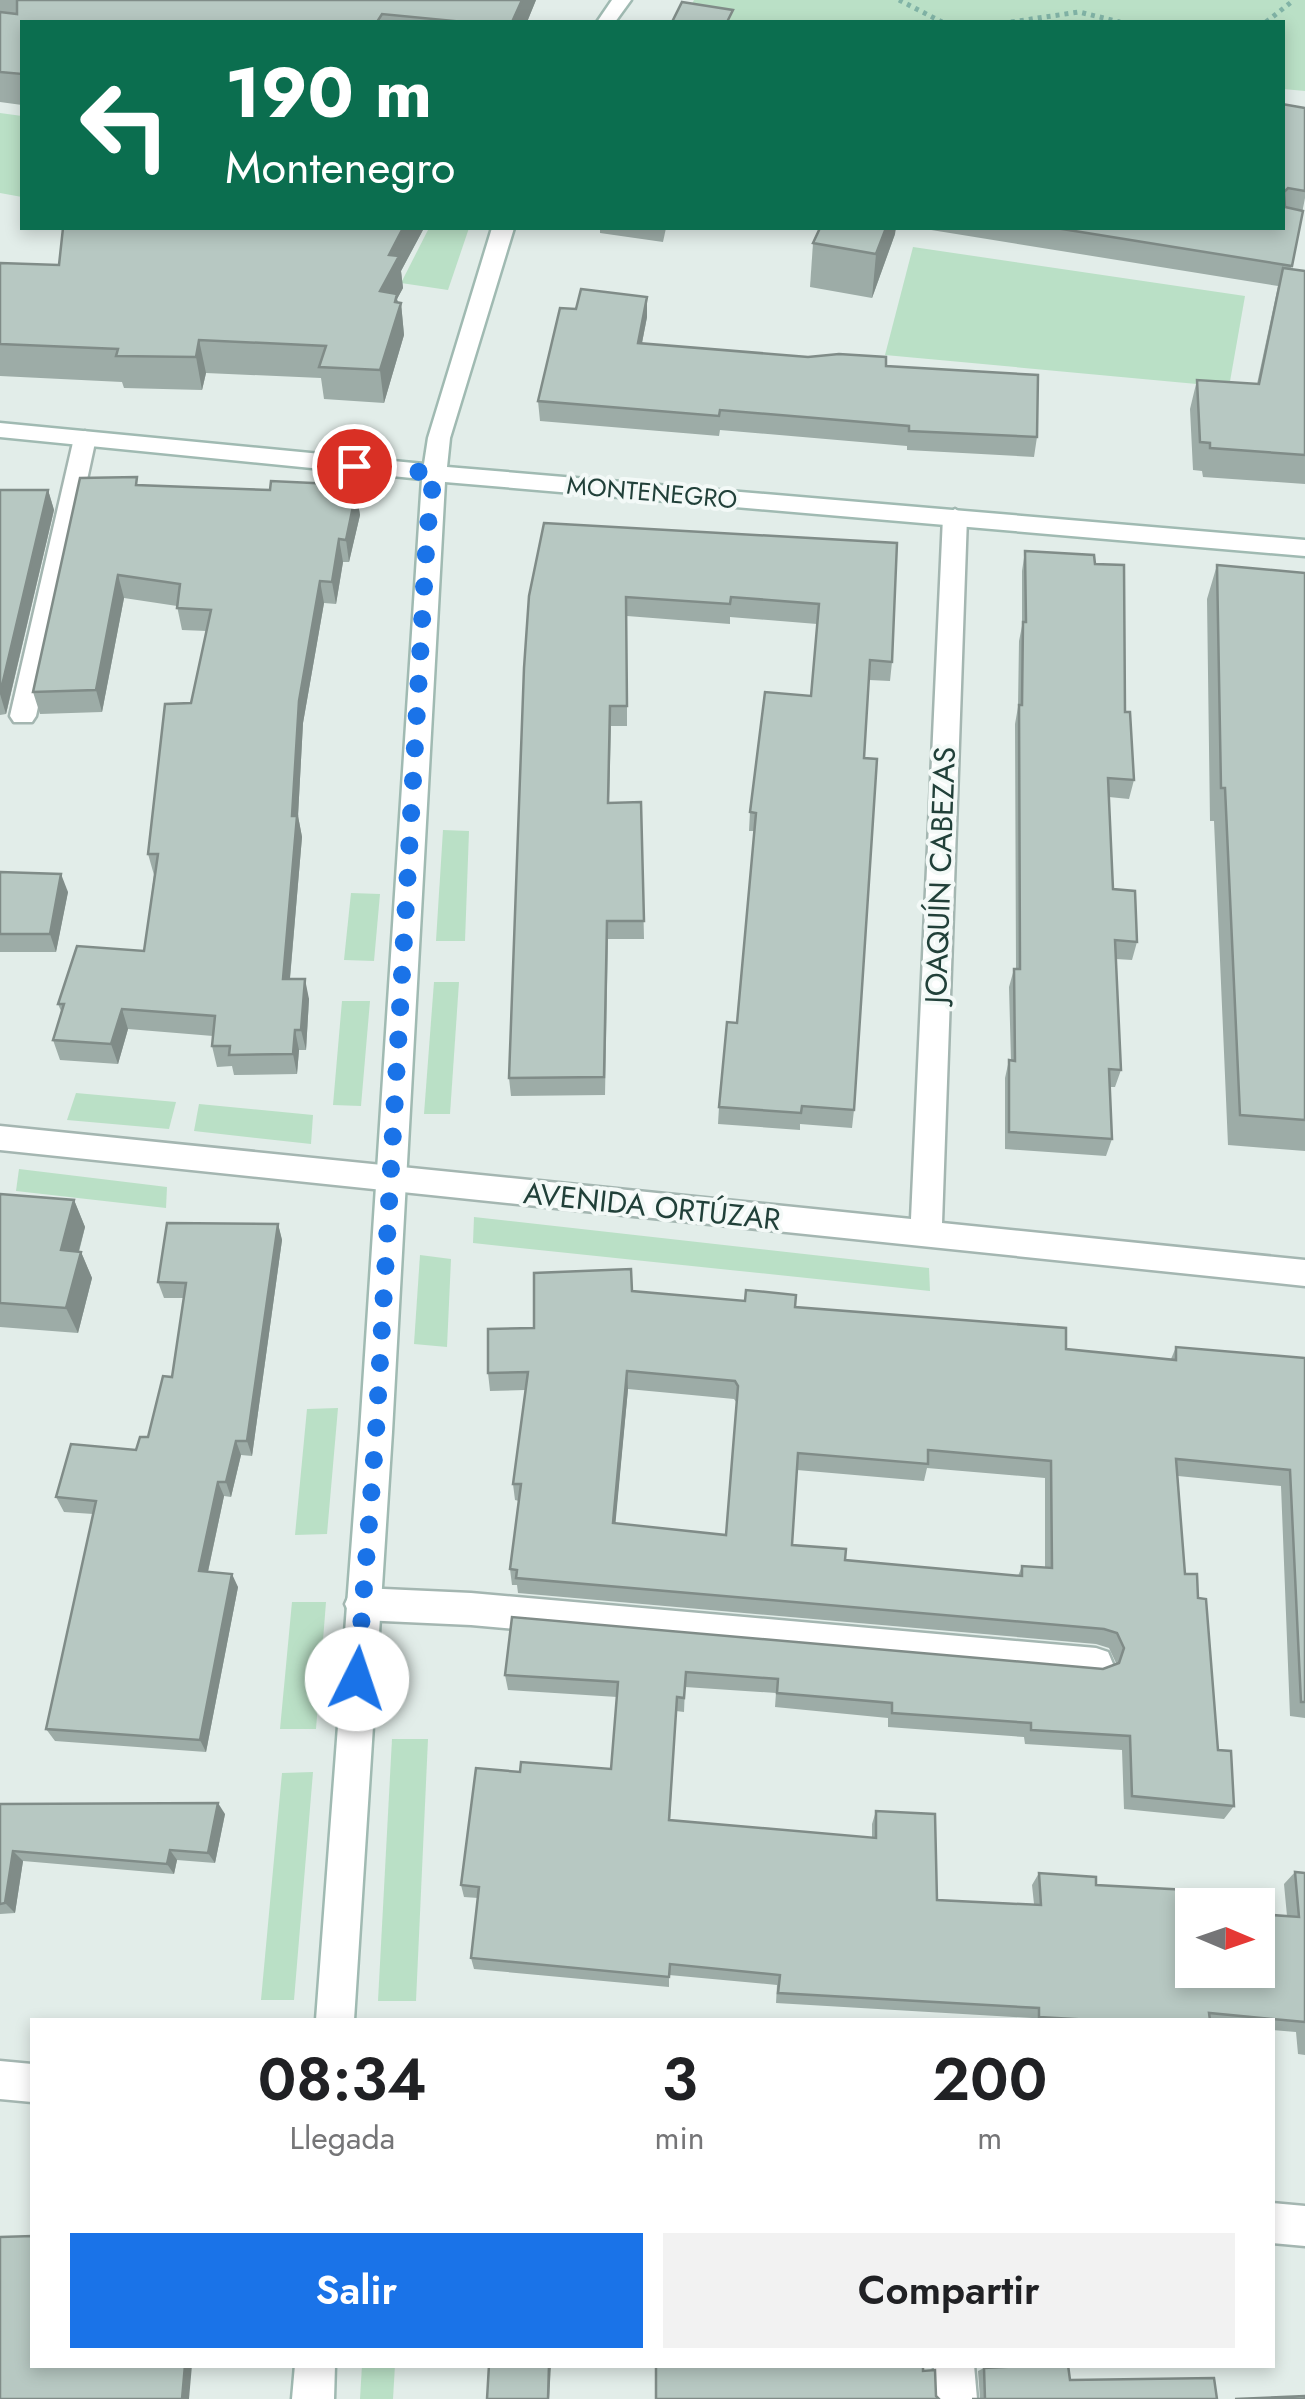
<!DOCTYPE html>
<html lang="es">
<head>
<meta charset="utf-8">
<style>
  body { margin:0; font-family:Jost,sans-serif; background:#f2f2f2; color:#202124; height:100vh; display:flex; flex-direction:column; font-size:38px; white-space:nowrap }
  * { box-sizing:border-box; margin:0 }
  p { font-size:32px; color:#757577 }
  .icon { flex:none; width:55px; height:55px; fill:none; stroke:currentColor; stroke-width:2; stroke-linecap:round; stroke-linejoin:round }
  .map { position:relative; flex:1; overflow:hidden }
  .drawer { position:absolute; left:30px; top:2018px; width:1245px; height:350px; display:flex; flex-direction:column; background:#fff; border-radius:0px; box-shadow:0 5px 15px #0003 }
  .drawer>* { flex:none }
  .top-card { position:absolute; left:20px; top:20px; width:1265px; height:210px; border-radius:0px; box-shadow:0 5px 15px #0003; background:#0b6e4f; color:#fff; overflow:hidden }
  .needle { width:65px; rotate:92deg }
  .tools { position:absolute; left:1175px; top:1888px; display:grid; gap:20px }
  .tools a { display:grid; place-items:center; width:100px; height:100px; border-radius:0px; background:#fff; box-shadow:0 5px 15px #0003; font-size:50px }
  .pin { position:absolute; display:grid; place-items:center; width:85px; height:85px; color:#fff; margin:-42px; border:5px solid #fff; border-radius:50%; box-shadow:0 2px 10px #0007 }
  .me { position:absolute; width:110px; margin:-55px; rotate:4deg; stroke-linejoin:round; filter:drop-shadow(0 0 8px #0008) }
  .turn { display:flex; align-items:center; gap:35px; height:210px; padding:0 40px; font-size:45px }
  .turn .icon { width:130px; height:130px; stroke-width:2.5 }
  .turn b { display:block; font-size:70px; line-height:85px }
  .eta { display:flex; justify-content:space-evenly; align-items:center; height:170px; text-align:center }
  .eta b { font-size:60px; font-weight:600; line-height:70px }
  .button { display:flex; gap:20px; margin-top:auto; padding:20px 40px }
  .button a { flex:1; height:115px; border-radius:0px; background:#1a73e8; color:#fff; font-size:40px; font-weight:600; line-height:115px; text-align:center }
  .button a+a { background:#f2f2f2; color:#202124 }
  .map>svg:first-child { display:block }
  .green { fill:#bae0c6 }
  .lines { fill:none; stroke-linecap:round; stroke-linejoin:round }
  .street-casing { stroke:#a4b6b1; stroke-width:5 }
  .secondary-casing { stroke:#a0bab2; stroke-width:5 }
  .path { stroke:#81b3a6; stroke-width:5; stroke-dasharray:4 5; stroke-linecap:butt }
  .street { fill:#fff; fill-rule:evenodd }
  .secondary { fill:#fff; fill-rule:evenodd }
  .wall { fill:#9daca7; fill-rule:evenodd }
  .shaded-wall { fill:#808c88 }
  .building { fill:#b7c8c2; stroke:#808c88; stroke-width:2.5; fill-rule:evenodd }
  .route { stroke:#1a73e8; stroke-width:18; stroke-dasharray:0 32.4 }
  .labels { text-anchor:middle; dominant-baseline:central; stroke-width:8; stroke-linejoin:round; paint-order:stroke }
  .far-street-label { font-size:25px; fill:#214039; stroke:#f3f9f7 }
  .street-label { font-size:30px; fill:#214039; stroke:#f3f9f7 }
</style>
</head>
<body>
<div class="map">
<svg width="1305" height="2399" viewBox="0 0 1305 2399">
  <rect width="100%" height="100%" fill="#e2ede9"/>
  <g class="green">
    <path d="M694,0H1305V91L1283,89L1282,22H749L686,15Z"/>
    <path d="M0,113L22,116V197L0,193Z"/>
    <path d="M429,228H469L448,290L401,283Z"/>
    <path d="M913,247L1245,296L1229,387L885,355Z"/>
    <path d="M443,830L469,831L465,941H436Z"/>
    <path d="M351,893L380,894L374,961L344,960Z"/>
    <path d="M434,982H459L450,1114H424Z"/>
    <path d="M342,1001H370L361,1106L333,1105Z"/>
    <path d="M76,1093L176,1102L169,1129L67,1120Z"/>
    <path d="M199,1104L313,1115L311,1144L194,1131Z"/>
    <path d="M19,1169L167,1187L166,1208L16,1191Z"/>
    <path d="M474,1217L929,1268L930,1291L473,1243Z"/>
    <path d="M420,1255L451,1259L447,1347L414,1344Z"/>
    <path d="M338,1408L327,1534L295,1535L307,1409Z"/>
    <path d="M292,1602H326L316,1729H280Z"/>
    <path d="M392,1739H428L416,2001H378Z"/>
    <path d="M313,1772L294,2000H261L282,1773Z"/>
    <path d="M362,2365H395L393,2399H360Z"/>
  </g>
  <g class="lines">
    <defs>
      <g id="street">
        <path d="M85,431L96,438L36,716L32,722H14L10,716L74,438Z"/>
        <path d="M955,509L967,517L942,1223L1305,1260V1286L0,1150V1126L911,1219L943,517Z"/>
        <path d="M362,1588L471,1593L1096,1648L1108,1652L1113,1664L1108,1676L1096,1680L471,1625L362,1620L350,1615L345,1604L350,1593Z"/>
        <path d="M0,2061L32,2064V2102L0,2099Z"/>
        <path d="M1272,2203L1305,2206V2246L1272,2243Z"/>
        <path d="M934,2365H974L977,2399H935Z"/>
      </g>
      <g id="secondary">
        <path d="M612,0H631L615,22H597Z"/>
        <path d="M492,228H514L450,438L447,467L1305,540V556L445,482L392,1432L354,2020H316L360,1432L422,479L0,437V423L424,464L428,438Z"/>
        <path d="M295,2365H335L334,2399H292Z"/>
      </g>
    </defs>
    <use href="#street" class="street-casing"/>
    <use href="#secondary" class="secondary-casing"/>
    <g class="path">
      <path d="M899,0L942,22"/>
      <path d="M1011,22L1079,12L1120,22"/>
      <path d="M1266,22L1294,0"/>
    </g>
    <use href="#street" class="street"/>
    <use href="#secondary" class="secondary"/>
  </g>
  <g class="wall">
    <path d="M0,0H536L527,22H22V105L0,102Z"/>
    <path d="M1282,104L1305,108V198L1291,269L1305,271V484L1203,477L1202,471L1193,470L1190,409L1197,380L1257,384L1278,286L919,228H1282Z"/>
    <path d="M63,228H424L401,271L403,288L397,299L398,302L401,303L404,335L384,403L324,399L321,378L206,373L202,390L124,388L122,382L0,376V263L59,265Z"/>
    <path d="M600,228H666L663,242L600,233Z"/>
    <path d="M895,234L872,298L810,287L813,243Z"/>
    <path d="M647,297V317L642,343L886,366L1037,437L1034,457L907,450V446L720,430L719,436L540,421L538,401L576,309Z"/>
    <path d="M139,485L356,492L360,515L349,562H343L336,604L324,603L303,723L298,816L302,837L290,979L309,999L306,1050H299L297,1074L234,1075L232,1066L217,1067L212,1046L213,1036L128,1029L118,1064L60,1060L53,1040L61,1011L58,1004L144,951L154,875L148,854L191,703L207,631L182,630L177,606L124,598L102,712L40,714L33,692Z"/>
    <path d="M0,490H48L54,510L6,714L0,715Z"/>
    <path d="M897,543L892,662L890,681L869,680L864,758L854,1110L852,1128L800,1124V1130L718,1124L719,1107L737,1023L755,831H749L750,812L811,696L817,624L730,617V624L627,616V726H611L609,803L641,802L644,939H608L605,1095L511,1096L509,1078L529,596Z"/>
    <path d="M1025,551L1125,712L1134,780L1129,799L1109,797L1113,889L1137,942L1132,960L1116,959L1121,1070L1115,1087H1110L1112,1139L1106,1156L1005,1149V1078L1009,1060L1011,1061L1009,987L1014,969H1016L1015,724L1018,707L1019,641L1022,626V571Z"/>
    <path d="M1217,565L1305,573V1151L1228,1145L1214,821H1210L1207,599Z"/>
    <path d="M0,872L68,892L56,952H0Z"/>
    <path d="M0,1194L74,1200L85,1227L79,1252H81L92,1278L78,1333L0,1327Z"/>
    <path d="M278,1224L282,1240L252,1456L241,1455L231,1497L224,1496L208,1572L238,1587L206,1752L55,1741L46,1729L93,1514L64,1512L56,1497L136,1450L148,1437L172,1377L184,1298H164L158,1282Z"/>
    <path d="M632,1291L795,1307L1066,1349L1171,1359L1176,1347L1305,1358V1718L1290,1716L1281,1486L1178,1476L1185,1574L1198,1598L1218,1750L1234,1806L1224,1819L1124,1809L1122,1750L1025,1744L1024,1737L888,1727V1718L775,1707L776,1693L685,1687L684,1712L676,1711L670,1820L872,1838V1824L876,1811L937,1900L1034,1904L1032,1885L1039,1873L1096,1885L1192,1970L1287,1916L1284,1884L1295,1872L1305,1873V2055L1298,2054L1296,2032L1272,2030V2020H1032V2018L776,2003L777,1985L669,1975V1987L474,1969L471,1958L478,1898L464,1897L461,1885L520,1772L611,1769L617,1697L508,1690L505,1675L512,1617L1103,1669L1116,1663L1109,1648L1096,1644L518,1593L517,1585H512L510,1569L519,1501L515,1500L513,1484L525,1390L490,1391L488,1373L534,1328ZM628,1389L734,1399L737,1403L726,1535L615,1523ZM927,1468L1045,1478V1567L1022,1566L1018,1576L845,1560L792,1545L797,1470L924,1481Z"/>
    <path d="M0,1804L225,1814L215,1863L177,1860L174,1874L23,1861L15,1913L0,1914Z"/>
    <path d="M984,2368L1070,2380L1217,2399H980L978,2371Z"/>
  </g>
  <g class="shaded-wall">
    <path d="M522,0H536L527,22H512Z"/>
    <path d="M403,228H424L401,271L403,288L397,299L399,310L401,303L404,335L384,403L380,370V291L389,255Z"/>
    <path d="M886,228H896L895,234L872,298L876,254Z"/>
    <path d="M647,297V317L638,363V343Z"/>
    <path d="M199,340L206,373L202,390L196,357Z"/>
    <path d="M48,490L54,510L6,714L0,694Z"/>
    <path d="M356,492L360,515L349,562L346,540Z"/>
    <path d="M339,539L343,562L336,604L332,582Z"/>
    <path d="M118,575L124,598L102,712L96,690Z"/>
    <path d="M320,581L324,603L303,723L298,816L302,837L288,1000L283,979L299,701Z"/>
    <path d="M61,874L68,892L56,952L50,934Z"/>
    <path d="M305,979L309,999L306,1050L301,1030Z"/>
    <path d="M122,1009L128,1029L118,1064L111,1044Z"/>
    <path d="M295,1030L299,1050L297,1074L293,1054Z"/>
    <path d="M74,1200L85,1227L72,1276L61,1250Z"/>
    <path d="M278,1224L282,1240L252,1456L247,1441Z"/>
    <path d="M81,1252L92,1278L78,1333L66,1308Z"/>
    <path d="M627,1371L628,1389L614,1539L613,1523Z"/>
    <path d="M236,1441L241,1455L231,1497L226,1482Z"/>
    <path d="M218,1482L224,1496L205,1585L199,1571Z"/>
    <path d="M232,1574L238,1587L206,1752L200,1740Z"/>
    <path d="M218,1803L225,1814L215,1863L208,1853Z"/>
    <path d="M170,1850L177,1860L174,1874L167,1864Z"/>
    <path d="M13,1851L23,1861L15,1913L5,1903Z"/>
    <path d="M185,2365H192L189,2399H182Z"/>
    <path d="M549,2365H551L549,2399H548Z"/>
  </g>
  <g class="building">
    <path d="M17,0H522L512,22H464L382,14L377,22H22V74L0,72V12L17,14Z"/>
    <path d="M682,2L733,10L727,22H672Z"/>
    <path d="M1282,104L1305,108V191L1288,188L1284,192L1285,207L1303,211L1292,266L1056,228H1282Z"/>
    <path d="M63,228H403L389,255L399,256L380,291L397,294L395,302L401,303L380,370L319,367L326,346L199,340L196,357L116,356L118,349L0,344V263L59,265Z"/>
    <path d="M820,228H886L876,254L813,243Z"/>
    <path d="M1283,268L1305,271V455L1210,448V443L1200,442L1197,380L1259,384Z"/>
    <path d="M581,289L647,297L638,343L808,357L839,354L886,357V366L1038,375L1037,437L909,431V426L720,410L719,416L538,401L560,308L576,309Z"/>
    <path d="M137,477L136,485L270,490L271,481L333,484L332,491L356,492L346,540L339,539L332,582L320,581L299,701L292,816H297L283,979H305L301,1030H295L293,1054L229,1055L230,1046H212L215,1016L122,1009L111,1044L53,1040L64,1004H58L77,946L144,951L158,854H148L165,704L191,703L211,610L177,608L180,584L118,575L96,690L33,692L80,478Z"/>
    <path d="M0,490H48L0,694Z"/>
    <path d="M544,523L897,543L892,662L870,660L864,758L877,759L854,1110L802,1106L801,1113L719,1107L727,1022L737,1023L756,813L750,812L765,692L811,696L819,604L731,597L730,604L626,597L627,706H610L608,803L641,802L644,921H607L604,1077L509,1078L524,668L529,596Z"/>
    <path d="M1025,551L1094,555L1095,564L1124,565L1125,712H1130L1134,780L1108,778L1113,889L1135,891L1137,942L1115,940L1121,1070L1109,1069L1112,1139L1009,1132V1060L1015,1061L1014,969H1020L1019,705H1022L1023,622H1026Z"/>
    <path d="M1217,565L1305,573V1120L1240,1115L1225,788H1221Z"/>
    <path d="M0,872L61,874L50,934H0Z"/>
    <path d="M0,1194L74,1200L61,1250L81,1252L66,1308L0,1303Z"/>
    <path d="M167,1223L278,1224L247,1441H236L226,1482H218L199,1571L232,1574L200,1740L46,1729L96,1501L56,1497L71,1444L136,1450L140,1437H148L163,1376L172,1377L186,1283L158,1282Z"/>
    <path d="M631,1269L632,1291L745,1301L746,1290L796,1295L795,1307L1066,1328V1349L1176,1360V1347L1305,1358V1702H1301L1290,1470L1176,1459L1185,1574H1197L1198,1598L1206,1599L1218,1750L1231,1751L1234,1806L1132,1796L1130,1736L1031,1730V1723L892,1713V1703L777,1693L778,1679L686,1672L684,1698L677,1697L669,1820L876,1838V1811L935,1814L937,1900L1041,1905L1039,1873L1096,1877V1885L1207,1891L1208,1905H1192V1970H1258V1914L1299,1917L1295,1872L1305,1873V2022L1209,2013L1210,2020H1092L1039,2017V2008L778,1993L780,1975L670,1964L669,1977L471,1958L479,1887L461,1885L476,1768L520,1772L521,1762L611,1769L618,1682L505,1675L512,1617L1103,1669L1119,1663L1124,1648L1117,1633L1104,1629L516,1578L517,1570L510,1569L521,1484H513L528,1372L488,1373V1329L534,1328V1273ZM627,1371L735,1381L738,1386L726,1535L613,1523ZM928,1450L1051,1461L1052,1568L1022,1566V1576L845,1560L846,1549L792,1545L798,1453L928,1464Z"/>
    <path d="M218,1803L208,1853L170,1850L167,1864L13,1851L5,1903L0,1904V1804Z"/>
    <path d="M32,2236V2365H185L182,2399H0V2237Z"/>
    <path d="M489,2365H549L548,2399H487Z"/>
    <path d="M656,2365H923V2371L935,2370L936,2396L939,2399H656Z"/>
    <path d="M1044,2365H1068L1070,2380L1214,2378L1217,2399H972H985L984,2368Z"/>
    <path d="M1305,2396V2399H1235Z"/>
  </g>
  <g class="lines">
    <path class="route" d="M354,466L434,473L427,534L376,1432L357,1679"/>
  </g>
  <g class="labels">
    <g class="far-street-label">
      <text transform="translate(652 492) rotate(5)">MONTENEGRO</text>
    </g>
    <g class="street-label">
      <text transform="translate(940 875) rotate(-88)">JOAQUÍN CABEZAS</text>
      <text transform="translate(652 1206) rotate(6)">AVENIDA ORTÚZAR</text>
    </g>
  </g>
</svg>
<div class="tools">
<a><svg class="needle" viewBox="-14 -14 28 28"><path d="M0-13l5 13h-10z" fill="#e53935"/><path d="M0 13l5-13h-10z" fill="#757577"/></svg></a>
</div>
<div class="pin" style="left:354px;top:466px;background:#d93025"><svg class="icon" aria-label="arrive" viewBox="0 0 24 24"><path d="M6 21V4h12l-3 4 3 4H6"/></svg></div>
<svg class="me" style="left:357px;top:1679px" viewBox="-20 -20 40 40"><circle r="19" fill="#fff"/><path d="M0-13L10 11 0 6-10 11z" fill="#1a73e8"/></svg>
<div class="top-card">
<div class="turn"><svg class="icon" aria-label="left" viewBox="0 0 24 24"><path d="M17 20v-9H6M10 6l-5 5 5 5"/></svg><div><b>190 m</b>Montenegro</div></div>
</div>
<section class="drawer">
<div class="eta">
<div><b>08:34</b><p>Llegada</p></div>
<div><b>3</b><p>min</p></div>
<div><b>200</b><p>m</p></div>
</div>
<div class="button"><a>Salir</a><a>Compartir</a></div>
</section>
</div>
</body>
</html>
